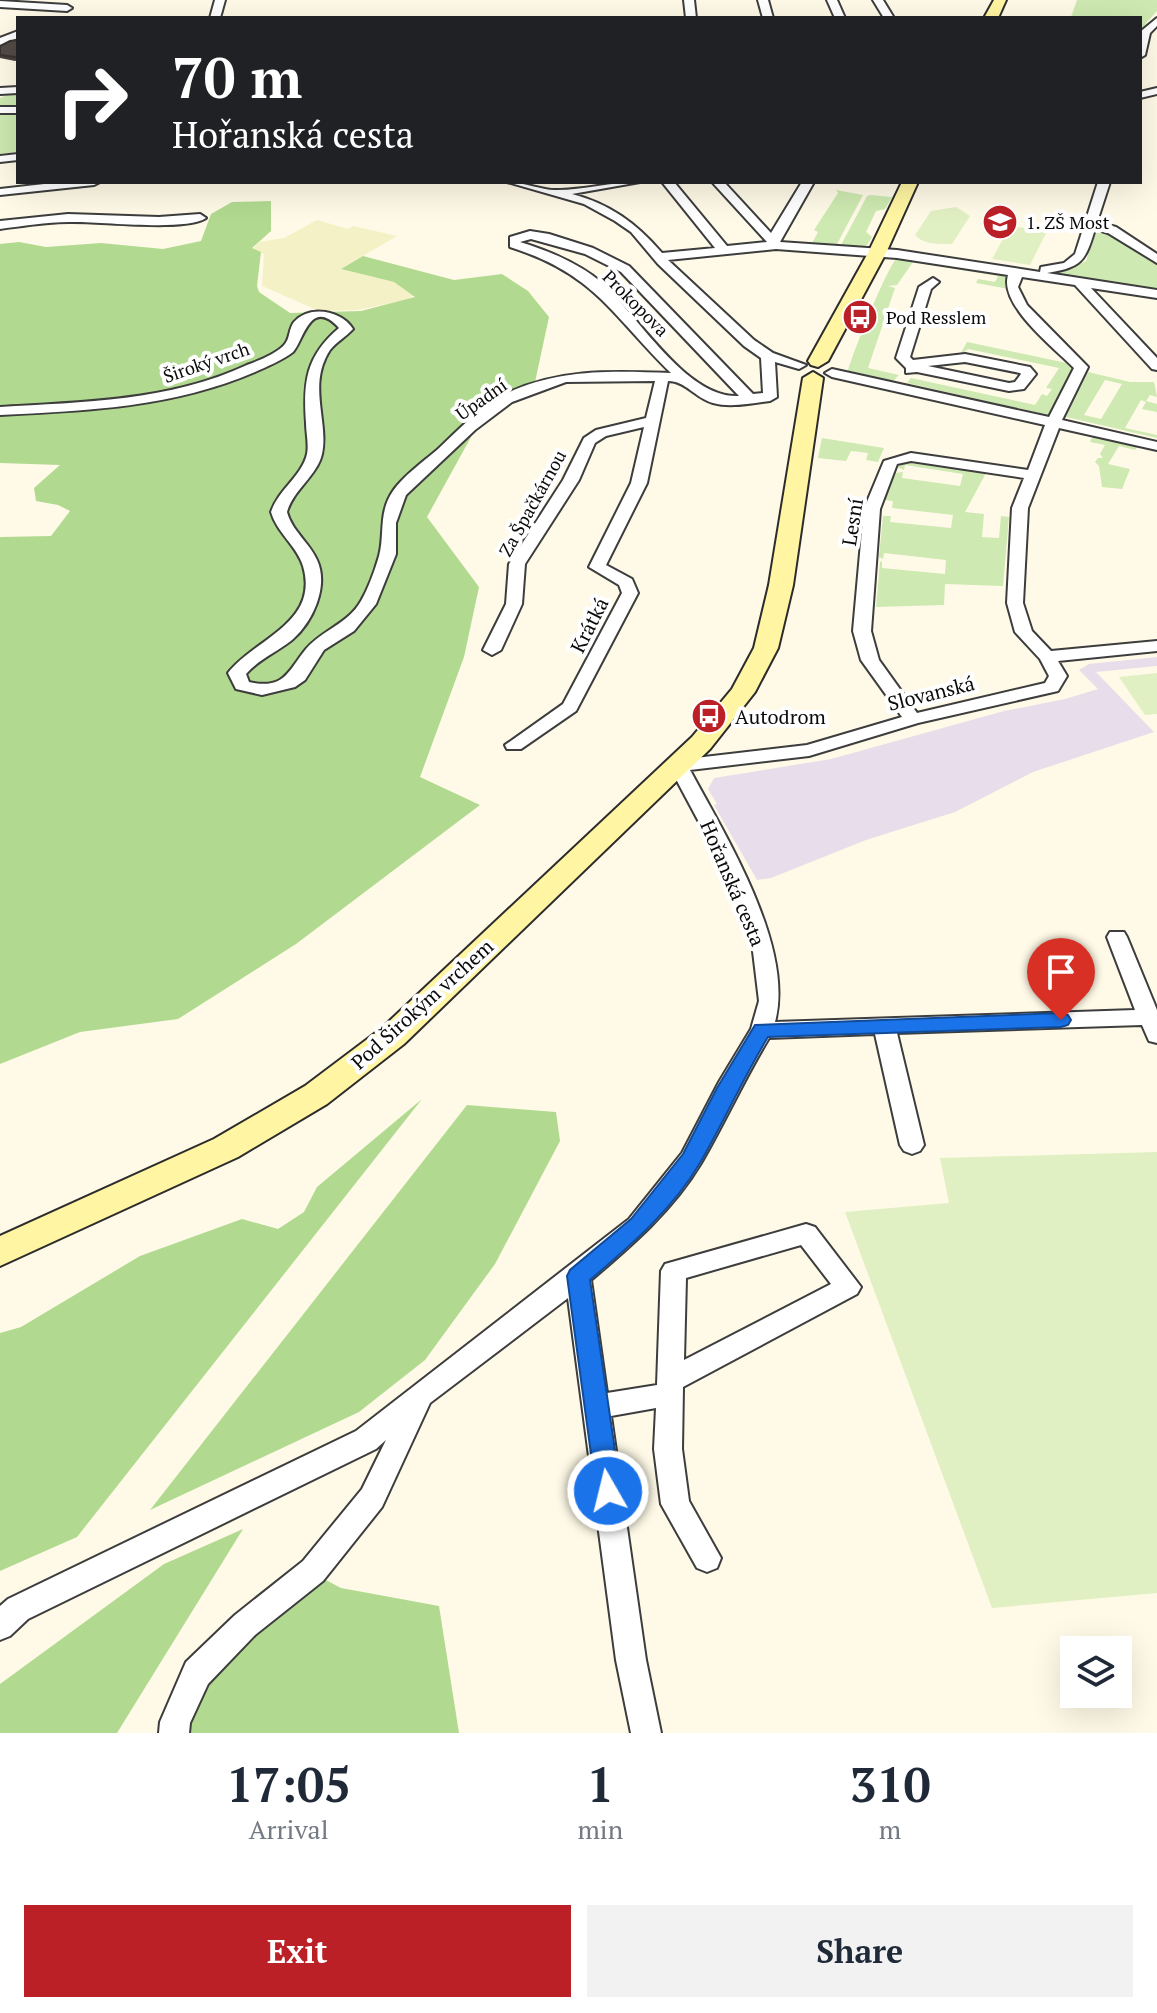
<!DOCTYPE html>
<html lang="en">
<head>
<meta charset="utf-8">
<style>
  body { margin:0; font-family:"PT Serif",serif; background:#f2f2f3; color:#1f2937; height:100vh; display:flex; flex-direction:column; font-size:30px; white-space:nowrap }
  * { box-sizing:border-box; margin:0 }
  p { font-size:26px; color:#747a83 }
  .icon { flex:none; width:44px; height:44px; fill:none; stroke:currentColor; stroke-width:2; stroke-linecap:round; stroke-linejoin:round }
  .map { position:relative; height:1733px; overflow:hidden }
  .side { display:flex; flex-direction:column; background:#fff; flex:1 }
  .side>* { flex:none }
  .banner { position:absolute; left:16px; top:16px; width:1126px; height:168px; border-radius:0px; box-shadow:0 8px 32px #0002; background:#202124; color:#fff; overflow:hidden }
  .buttons { position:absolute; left:1060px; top:1636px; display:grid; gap:16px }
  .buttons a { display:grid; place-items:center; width:72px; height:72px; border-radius:0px; background:#fff; box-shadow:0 8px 32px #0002; font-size:40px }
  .pin { position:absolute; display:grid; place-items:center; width:68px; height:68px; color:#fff; margin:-82px -34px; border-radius:50% 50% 50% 0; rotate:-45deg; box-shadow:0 0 8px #0007 }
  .pin .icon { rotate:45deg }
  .me { position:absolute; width:88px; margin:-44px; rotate:352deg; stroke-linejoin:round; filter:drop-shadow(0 0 6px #0008) }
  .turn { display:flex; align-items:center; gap:28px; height:168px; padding:0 24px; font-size:36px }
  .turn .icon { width:104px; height:104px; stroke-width:2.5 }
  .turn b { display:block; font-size:56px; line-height:68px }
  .eta { display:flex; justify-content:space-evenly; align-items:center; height:136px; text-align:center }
  .eta b { font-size:48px; font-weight:600; line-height:56px }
  .action { display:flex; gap:16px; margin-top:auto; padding:16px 24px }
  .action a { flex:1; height:92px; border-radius:0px; background:#bc2027; color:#fff; font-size:32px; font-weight:600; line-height:92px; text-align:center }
  .action a+a { background:#f2f2f3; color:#1f2937 }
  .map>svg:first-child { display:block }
  .industrial { fill:#e8ddea }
  .farmland { fill:#f5f1c7 }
  .green { fill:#cee9b1; fill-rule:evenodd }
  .forest { fill:#b1da90 }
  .pitch { fill:#e0f0c3 }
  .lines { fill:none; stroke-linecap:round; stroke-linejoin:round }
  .street-casing { stroke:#3d3d3d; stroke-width:4 }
  .secondary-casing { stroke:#2c2c2c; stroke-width:4 }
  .street { fill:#fff; fill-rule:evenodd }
  .secondary { fill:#fff5a2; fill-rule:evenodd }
  .wall { fill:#47403c }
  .building { fill:#534b46; stroke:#3a3431; stroke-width:2 }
  .route { fill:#1a73e8; stroke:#114b97; stroke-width:2 }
  .labels { text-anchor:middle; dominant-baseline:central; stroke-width:8; stroke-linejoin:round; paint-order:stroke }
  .far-poi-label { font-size:18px; fill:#0a0a0a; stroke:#fff; text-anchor:start }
  .far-street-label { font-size:18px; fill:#0a0a0a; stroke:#fff }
  .street-label { font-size:20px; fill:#0a0a0a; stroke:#fff }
  .poi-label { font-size:20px; fill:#0a0a0a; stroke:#fff; text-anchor:start }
</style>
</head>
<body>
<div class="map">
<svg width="1157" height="1733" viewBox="0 0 1157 1733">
  <rect width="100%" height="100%" fill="#fffae7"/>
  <path class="industrial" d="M1157,657V666L1096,672L1154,732L1033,772L955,812L866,840L771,878L757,880L714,805L717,804L708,789L714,778L831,759L1004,711L1065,699L1098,689L1079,670L1089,664Z"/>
  <path class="farmland" d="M317,220L348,229L353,226L397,236L341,269L394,282L414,295L407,300L358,310L319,311L262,286L264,254L253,249L259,242L284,238Z"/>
  <g class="green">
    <path d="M1077,0H1157V11L1146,23L1140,35V18L1071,17Z"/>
    <path d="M18,90V152L0,154V98Z"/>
    <path d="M836,190L863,195L836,246L811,245L818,232L814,230L838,193Z"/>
    <path d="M871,195L892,197L885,209L876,211L866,232L872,237L867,245L859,248L841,245L867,196Z"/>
    <path d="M1101,229L1157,261V291L1055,275L1086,261L1096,230Z"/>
    <path d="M897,258L1009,273V289L976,283L978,279L995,282L998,276L913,262L897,285L888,286L895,288L868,368L899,375L893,381L848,371C852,355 887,267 897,258Z"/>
    <path d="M967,342L1076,365L1052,416L907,383L911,378L1035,405L1042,394L1047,396L1052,389L1046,388L1059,368L968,349L960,355Z"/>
    <path d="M1088,372L1130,382H1154L1157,397L1150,395L1146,401L1157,404V412L1142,409L1146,402L1141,400L1125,428L1157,435V438L1066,417ZM1105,380L1122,384L1101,419L1084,415Z"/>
    <path d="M1093,436L1138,446L1135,450L1119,446L1108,464L1130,469L1122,489L1102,487L1099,466L1095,462L1098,458H1103L1100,454L1105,445L1090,442Z"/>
    <path d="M822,438L884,448L878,462L866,460L868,453L851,451L846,461L818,458Z"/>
    <path d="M902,462L986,473L965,512L984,514L982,537L999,538L1001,516L1009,517L1003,586L945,584L944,605L876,607L880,562L882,561V568L945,574L946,560L884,553L883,559L879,557L883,516H891L890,522L951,528L953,515L892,508L893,501L885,500L895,473L903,472L902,478L960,486L963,474L905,465L904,470L897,467Z"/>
  </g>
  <g class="forest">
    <path d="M271,201V231L252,248L261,252L257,286L259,292L290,313L361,311L415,297L394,282L341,269L363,256L454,280L502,274L528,291L549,317L535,382L504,395L478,412L471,437L427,517L479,587L464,657L420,777L480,805L296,944L178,1019L80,1032L0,1064V537L51,536L70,511L58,505L36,501L34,488L60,465L0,463V244L19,242L46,247L101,243L163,249L201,241L211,214L232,202Z"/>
    <path d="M422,1099L77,1537L0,1571V1333L21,1327L140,1256L242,1219L278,1229L304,1212L317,1187Z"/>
    <path d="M467,1105L556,1112L560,1141L495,1264L425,1360L359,1412L150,1510Z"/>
    <path d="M243,1529L117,1733H0V1684L164,1564Z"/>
    <path d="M320,1577L341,1588L439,1606L459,1733H189L205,1675Z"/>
  </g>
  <g class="pitch">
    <path d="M956,207L970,216L952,244C939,244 924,245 915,235L931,211Z"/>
    <path d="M1010,226L1047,231L1030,265L992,259Z"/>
    <path d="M1157,673V714L1145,715L1119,677Z"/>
    <path d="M1157,1152V1593L992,1608L845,1212L949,1203L940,1158Z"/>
  </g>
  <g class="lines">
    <defs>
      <g id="street">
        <path d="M215,0H225L220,18H210Z"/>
        <path d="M684,0H694L696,18H686Z"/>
        <path d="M758,0H768L773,18H763Z"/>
        <path d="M827,0H837L845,18H835Z"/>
        <path d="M873,0H883L894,18H884Z"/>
        <path d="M0,1L67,5L72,8L67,11L0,7Z"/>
        <path d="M1157,18V26L1150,33L1145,55L1140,58V32Z"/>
        <path d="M18,31V38L0,45V38Z"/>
        <path d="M18,87V93L0,94V88Z"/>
        <path d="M1157,88V94L1140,98V92Z"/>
        <rect x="0" y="107" width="18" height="6"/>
        <path d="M18,154V160L0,162V156Z"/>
        <path d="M62,182H100L94,185L0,195V189Z"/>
        <path d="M507,182C525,182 543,191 557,190C583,190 611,182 640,182L572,194C610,204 636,223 662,253L715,248L662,182H674L727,246L767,242L712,182H724L771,233L802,182H814L780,242L897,250L1040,272L1041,267L1064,263L1075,254L1098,182H1110L1097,222L1116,227L1157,254V263L1108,233L1095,229C1085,262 1082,267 1047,273L1157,290V298L1091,288L1157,358V370L1152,369L1075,285L1022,277L1018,287L1027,305L1088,367L1062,420L1157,442V450L1059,428L1028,508L1023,603L1032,631L1051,651L1157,641V651L1058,661L1067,676L1058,691L918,723L809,756L690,770C725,835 795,947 775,1022L1135,1010L1107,937L1110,932H1124L1127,937L1157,1010V1043L1149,1041L1142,1025L897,1033L924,1145L920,1151L912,1154L904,1151L900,1145L875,1034L769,1038C744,1079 725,1122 701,1163C673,1210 632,1245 591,1280L607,1393L657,1385L661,1271L665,1264L806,1224L815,1227L861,1287L857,1294L683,1387L682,1449L689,1501L721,1558L717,1568L707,1572L697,1568L661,1504L654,1449L656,1408L611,1416L646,1660L661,1733H631L616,1660L568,1298L430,1403L382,1507L323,1581L255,1635L208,1684L190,1723L189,1733H159L160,1722L186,1662L235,1615L303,1561L362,1489L386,1440L376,1449L28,1619L10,1636L0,1640V1606L8,1599L356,1431L629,1219L682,1153L719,1082L751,1029L759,1001L752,943L715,852L669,766L678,760L807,745L902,717L861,660L853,631L864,509L884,461L911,453L1028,470L1045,425L832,377L825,373L832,369L1049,417L1074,368C1053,347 999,305 1008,275L897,258L776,249L668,260L754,340L773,353L806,365L799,369L775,362L777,397L770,401C751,403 731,408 713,403C695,398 686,381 668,381L647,483L606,565L632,579L638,593L576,711L521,749H507L505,745L563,704L622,593L619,585L589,567L631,483L644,427L606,436L595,443L579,480L525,564L522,604L501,650L492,655L483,650L506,604L509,564L563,480L584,438L596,430L646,418L655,381L566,382L512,402L475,430L406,495L396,523V554L376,604L354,631L324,650L305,680L295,687L262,695L236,689L228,673C254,639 320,623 303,566C297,546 277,533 271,512C278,490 302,476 307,454C309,445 306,432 306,423C303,382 306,356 339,328C310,296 303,342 293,352C283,360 266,367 255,372C174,407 87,411 0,415V407C83,402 170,401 247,365C258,361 278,353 285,344C290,338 289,328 294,322C310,304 342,311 353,329C346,337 336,342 330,350C307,385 329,422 322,454C317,476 293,490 287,512C292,531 309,542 317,560C329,586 313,622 292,640C277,652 259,659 246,674L249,682C285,690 288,671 306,649C322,630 348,624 361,601C368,589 375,570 379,556C385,534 378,513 393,491C403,476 423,462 437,450C457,431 479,408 503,395C558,368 612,371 671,373C611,314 595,274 510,247V237L530,231L549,234L593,248L629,266L753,394L763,393L761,358L744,346L658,264L631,232L615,221L584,204ZM531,239L585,254L621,272L739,396C687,399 639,317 602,283C579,263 549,251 520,242ZM911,461L1024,478L1012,508L1007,603L1015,632L1040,659L1049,676L1045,683L917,713L879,660L871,631L880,509L897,464ZM801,1245L831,1284L684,1360L686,1278Z"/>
        <path d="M68,214L159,217L200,214L206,218C185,232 99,221 69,222C46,222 23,226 0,229V221Z"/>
        <path d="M933,278L939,282L931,289L910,357L913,360L965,354L1030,367L1036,374L1024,389L1009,391L917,372L906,373V368L896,358L919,287ZM965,362L1020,373L1021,374L1015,382L1009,383L928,366Z"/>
      </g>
      <g id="secondary">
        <path d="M994,0H1006L998,18H984Z"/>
        <path d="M902,182H918L886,253L828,361L818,367L811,365L808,361L868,253Z"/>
        <path d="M813,372L823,378L793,585L778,648L755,692L710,749L404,1044L327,1104L238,1157L0,1266V1236L214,1139L305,1086L382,1028L692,737L732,689L754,648L769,585L803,378Z"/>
      </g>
    </defs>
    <use href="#street" class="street-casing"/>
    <use href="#secondary" class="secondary-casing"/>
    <use href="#street" class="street"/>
    <use href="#secondary" class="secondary"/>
  </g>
  <path class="wall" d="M18,40V60L15,61L0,58V46Z"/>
  <path class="building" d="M18,40V56L15,57L0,55V46L10,41Z"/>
  <path class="route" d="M1061,1013L1068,1015L1071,1020L1068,1025L1061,1027L768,1037C743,1078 724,1122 700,1163C673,1209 631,1245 590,1280L621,1491L617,1499L608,1503L599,1499L596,1491L567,1276L570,1270L631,1219L683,1154L717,1088L755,1025Z"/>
  <defs>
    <symbol id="school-disc" viewBox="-11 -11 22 22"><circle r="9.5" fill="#bc2027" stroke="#fff"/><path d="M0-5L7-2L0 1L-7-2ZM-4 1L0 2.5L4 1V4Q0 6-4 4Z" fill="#fff"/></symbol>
    <symbol id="bus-disc" viewBox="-11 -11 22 22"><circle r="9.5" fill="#bc2027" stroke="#fff"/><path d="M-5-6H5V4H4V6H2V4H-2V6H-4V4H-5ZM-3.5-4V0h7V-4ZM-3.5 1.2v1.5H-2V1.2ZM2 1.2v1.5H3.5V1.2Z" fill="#fff"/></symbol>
  </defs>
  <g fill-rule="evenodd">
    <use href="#school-disc" x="980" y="202" width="40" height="40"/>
    <use href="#bus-disc" x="840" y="297" width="40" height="40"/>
    <use href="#bus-disc" x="689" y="696" width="40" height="40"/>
  </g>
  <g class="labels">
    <g class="far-poi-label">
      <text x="1026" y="222">1. ZŠ Most</text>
      <text x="886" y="317">Pod Resslem</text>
    </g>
    <g class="far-street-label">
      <text transform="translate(636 303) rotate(45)">Prokopova</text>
      <text transform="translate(206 362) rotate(-19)">Široký vrch</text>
      <text transform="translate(481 399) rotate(-35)">Úpadní</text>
      <text transform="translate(532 503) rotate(-61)">Za Špačkárnou</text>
    </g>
    <g class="street-label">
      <text transform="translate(852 522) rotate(-81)">Lesní</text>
      <text transform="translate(589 625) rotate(-63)">Krátká</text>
      <text transform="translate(931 693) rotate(-14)">Slovanská</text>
      <text transform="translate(733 883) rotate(67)">Hořanská cesta</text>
      <text transform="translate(422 1004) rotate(-42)">Pod Širokým vrchem</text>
    </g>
    <g class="poi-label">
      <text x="735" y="716">Autodrom</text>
    </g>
  </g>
</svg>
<div class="buttons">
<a><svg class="icon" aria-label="layers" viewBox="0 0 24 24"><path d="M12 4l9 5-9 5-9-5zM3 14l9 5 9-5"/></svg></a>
</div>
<div class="pin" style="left:1061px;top:1020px;background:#d93025"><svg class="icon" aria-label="arrive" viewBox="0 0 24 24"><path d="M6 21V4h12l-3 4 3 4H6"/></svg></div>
<svg class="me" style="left:608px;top:1491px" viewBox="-20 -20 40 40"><circle r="17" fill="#1a73e8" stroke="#fff" stroke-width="3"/><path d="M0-11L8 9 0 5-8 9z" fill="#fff"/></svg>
<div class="banner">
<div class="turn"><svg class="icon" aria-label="right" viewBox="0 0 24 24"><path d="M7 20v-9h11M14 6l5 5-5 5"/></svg><div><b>70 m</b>Hořanská cesta</div></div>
</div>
</div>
<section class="side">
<div class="eta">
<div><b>17:05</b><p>Arrival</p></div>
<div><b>1</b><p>min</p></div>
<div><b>310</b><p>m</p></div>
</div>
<div class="action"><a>Exit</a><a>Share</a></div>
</section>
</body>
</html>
